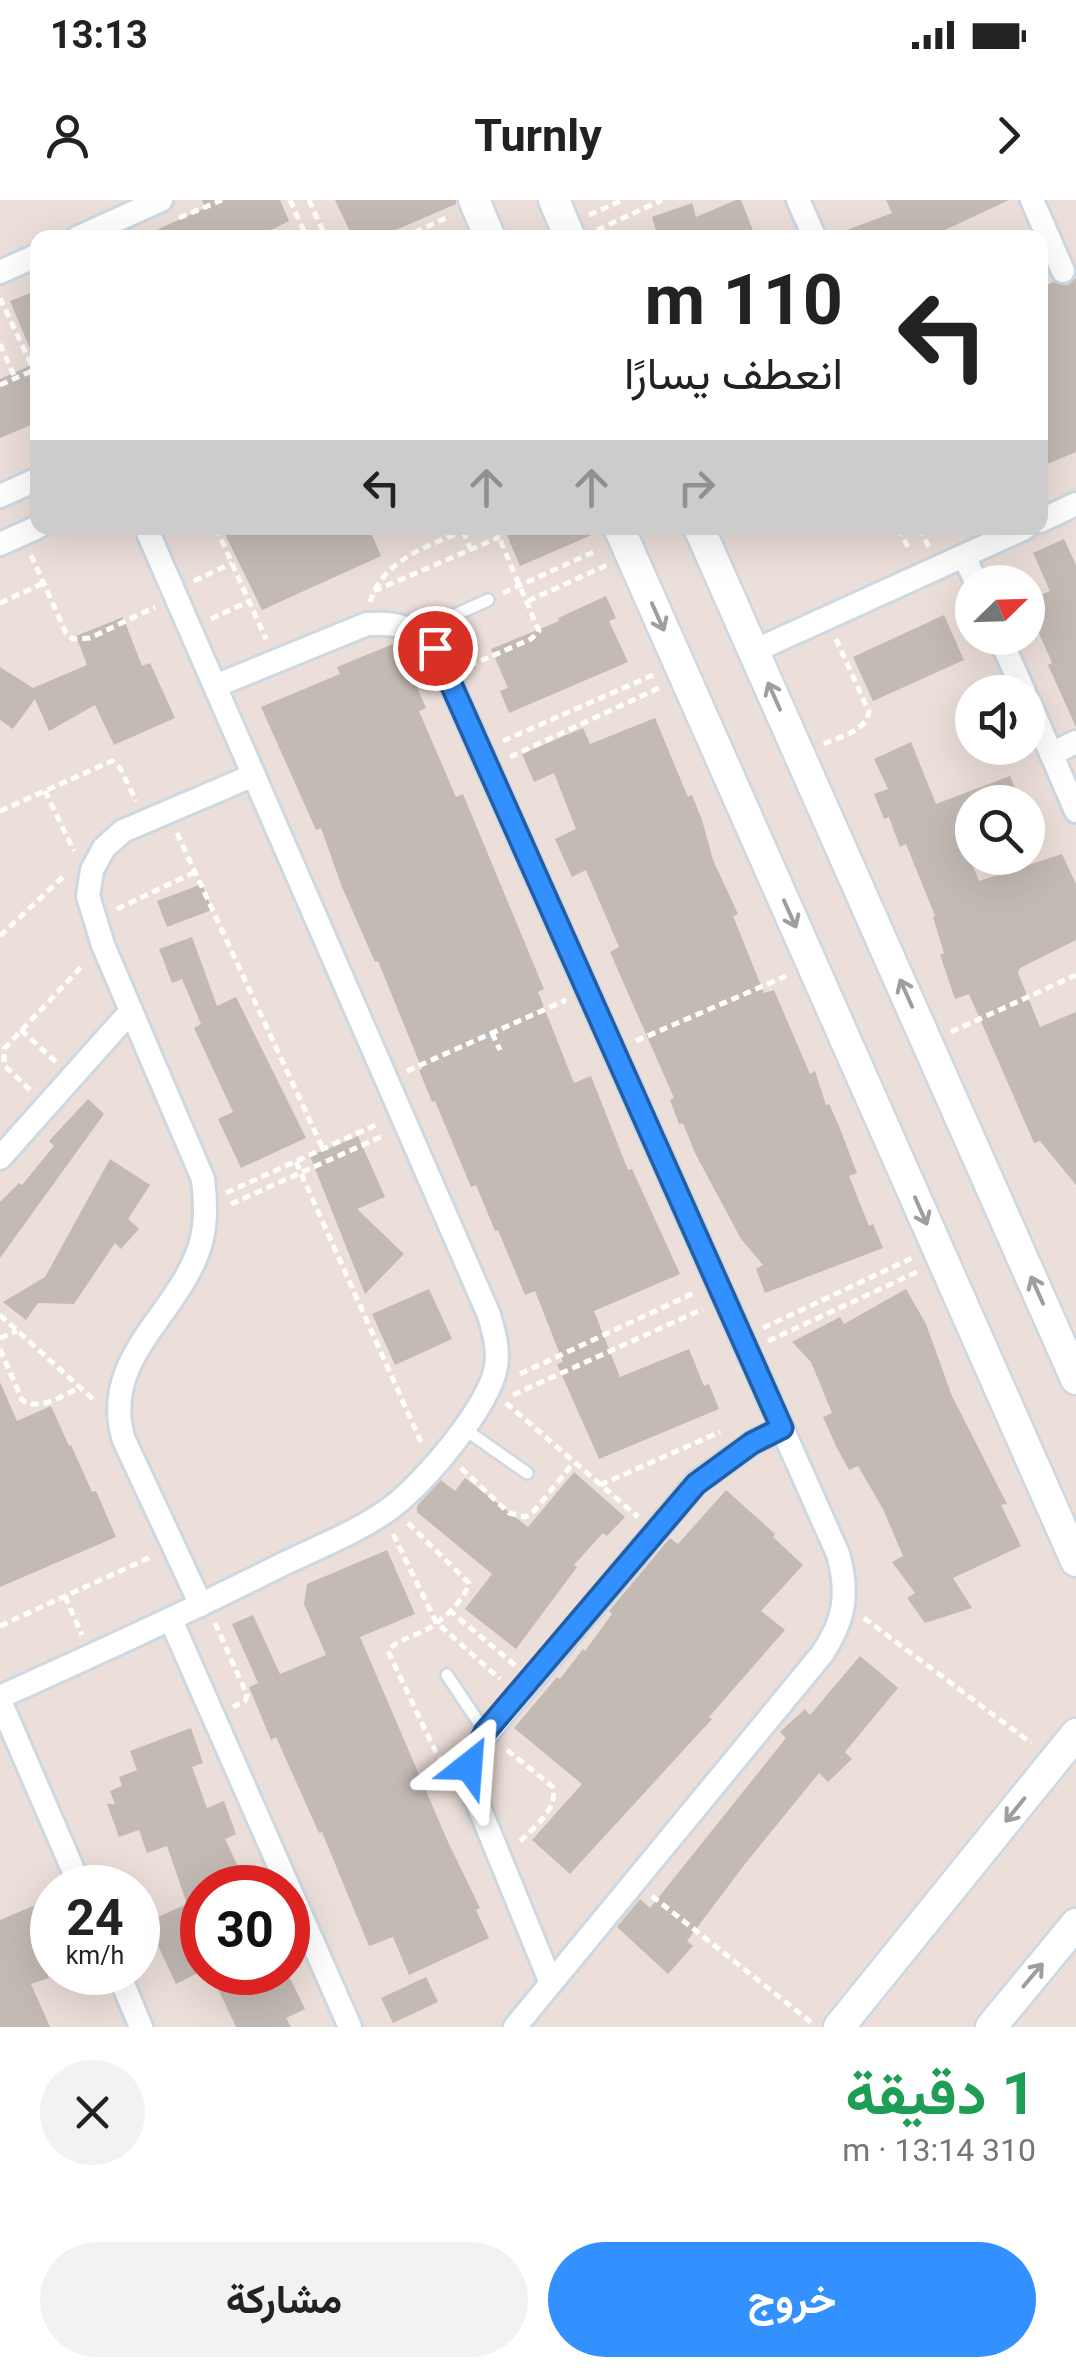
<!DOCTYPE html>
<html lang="ar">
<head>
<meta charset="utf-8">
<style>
  body { margin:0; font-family:Roboto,Vazirmatn,sans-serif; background:#f2f2f2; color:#222; direction:rtl; height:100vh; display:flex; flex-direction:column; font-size:38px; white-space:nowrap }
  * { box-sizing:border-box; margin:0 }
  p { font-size:32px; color:#767676 }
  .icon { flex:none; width:55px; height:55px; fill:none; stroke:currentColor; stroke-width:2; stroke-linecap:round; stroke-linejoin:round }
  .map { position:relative; height:1827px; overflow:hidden; direction:ltr }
  .details { display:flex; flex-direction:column; background:#fff; flex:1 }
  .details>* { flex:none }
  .banner { position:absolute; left:30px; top:30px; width:1018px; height:305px; border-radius:20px; box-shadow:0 10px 40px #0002; direction:rtl; background:#fff; color:#222; overflow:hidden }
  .needle { width:65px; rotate:67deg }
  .fabs { position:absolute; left:955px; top:365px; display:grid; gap:20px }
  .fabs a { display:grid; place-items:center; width:90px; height:90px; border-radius:50%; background:#fff; box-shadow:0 10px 40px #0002; font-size:50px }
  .speed { position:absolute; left:30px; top:1665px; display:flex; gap:20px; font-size:50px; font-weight:700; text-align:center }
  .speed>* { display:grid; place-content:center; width:130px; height:130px; border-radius:50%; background:#fff; box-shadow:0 10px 40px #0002; line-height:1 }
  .speed small { font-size:25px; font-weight:400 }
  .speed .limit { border:15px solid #d22; background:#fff; color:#111 }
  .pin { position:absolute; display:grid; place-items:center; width:85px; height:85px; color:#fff; margin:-42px; border:5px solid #fff; border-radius:50%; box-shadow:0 2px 10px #0007 }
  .me { position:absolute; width:110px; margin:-55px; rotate:28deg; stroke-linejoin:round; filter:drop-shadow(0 0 8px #0008) }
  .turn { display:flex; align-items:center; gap:35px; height:210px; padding:0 40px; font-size:45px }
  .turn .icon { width:130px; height:130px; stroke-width:2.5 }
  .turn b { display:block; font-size:70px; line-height:85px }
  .lanes { display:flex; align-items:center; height:95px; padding:0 40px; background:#0003; justify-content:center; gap:50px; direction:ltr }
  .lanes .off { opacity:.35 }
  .round { display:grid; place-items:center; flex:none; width:105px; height:105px; border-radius:52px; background:#f2f2f2 }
  .head { display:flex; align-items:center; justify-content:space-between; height:170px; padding:0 40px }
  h1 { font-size:60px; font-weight:700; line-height:75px; color:#1e9e55 }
  .action { display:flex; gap:20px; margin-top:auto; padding:20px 40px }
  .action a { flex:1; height:115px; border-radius:60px; background:#3391ff; color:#fff; font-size:40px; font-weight:700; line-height:115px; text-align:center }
  .action a+a { background:#f2f2f2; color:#222 }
  .status { display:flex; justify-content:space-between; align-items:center; height:70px; padding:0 50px; background:#fff; direction:ltr }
  .status svg { height:28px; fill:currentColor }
  header { display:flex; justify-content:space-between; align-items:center; height:130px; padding:0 40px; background:#fff; font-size:45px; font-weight:700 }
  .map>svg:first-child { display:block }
  .building { fill:#c3bab4 }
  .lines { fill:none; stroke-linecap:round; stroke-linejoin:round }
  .service-casing { stroke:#cdd8e3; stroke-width:16 }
  .minor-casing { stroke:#cdd8e3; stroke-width:28 }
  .tertiary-casing { stroke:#cdd8e3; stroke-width:35 }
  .path { stroke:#fff; stroke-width:5; stroke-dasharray:8 5; stroke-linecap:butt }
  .service { stroke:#fff; stroke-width:11 }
  .minor { stroke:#fff; stroke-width:22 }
  .tertiary { stroke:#fff; stroke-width:30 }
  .oneway { stroke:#9e9e9e }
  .route-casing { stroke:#215ea6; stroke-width:25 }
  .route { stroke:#3391ff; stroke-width:18 }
</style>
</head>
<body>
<div class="status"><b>13:13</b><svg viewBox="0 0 49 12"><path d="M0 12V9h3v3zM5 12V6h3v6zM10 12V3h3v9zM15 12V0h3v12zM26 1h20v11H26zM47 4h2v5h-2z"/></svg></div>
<header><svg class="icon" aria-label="forward" viewBox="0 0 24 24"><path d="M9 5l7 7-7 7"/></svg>Turnly<svg class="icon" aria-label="person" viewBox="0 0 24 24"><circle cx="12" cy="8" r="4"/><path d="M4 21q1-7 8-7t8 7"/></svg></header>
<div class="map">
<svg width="1076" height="1827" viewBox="0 0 1076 1827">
  <rect width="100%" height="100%" fill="#ecded8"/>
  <g class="building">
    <path d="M202,0H280L289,21L255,38H139L205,8Z"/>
    <path d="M335,0H456V4L377,38H353Z"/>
    <path d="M736,0H741L756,38H648L657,34L652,17L692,3L696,17Z"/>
    <path d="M886,0H1009L928,38H834V35L892,13Z"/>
    <path d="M1076,78V252L1040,267V88L1053,82L1068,85Z"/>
    <path d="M38,90V222L0,238V179L36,163L10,101Z"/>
    <path d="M222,328H369L381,356L262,410Z"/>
    <path d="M504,328H600L601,331L520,366Z"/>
    <path d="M1064,339L1076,365V527L1048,465L1052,463L1028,408V400L1050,391L1033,353Z"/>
    <path d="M606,396L616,418L609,421L628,462L509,513L500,491L508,488L491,449L559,421L558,418Z"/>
    <path d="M944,415L964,460L873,501L853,457Z"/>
    <path d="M123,417L142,466L150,463L175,518L114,545L95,505L49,531L35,499L13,529L0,520V467L33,488L87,465L76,436Z"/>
    <path d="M398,442L426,508L419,511L456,597L463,594L544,789L538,792L574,883L591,876L628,970L632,969L680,1074L594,1111L620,1177L689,1149L704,1186L709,1184L719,1209L599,1259L557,1164L563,1162L535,1091L525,1095L498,1030L495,1031L476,985L471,987L435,901L432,902L419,870L422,869L378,761L375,762L342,687L321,628L316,630L261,507L340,474L337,467Z"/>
    <path d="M655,518L688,597L692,595L702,620L713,660L738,714L733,716L764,793L774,790L810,874L815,871L826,905L829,904L839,926L857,973L849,976L869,1026L873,1024L883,1048L765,1093L756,1069L763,1065L741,1039L695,953L683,923L679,924L670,900L674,898L610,752L619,747L586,670L572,677L555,639L576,629L554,573L534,582L522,554L583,528L590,544Z"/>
    <path d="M911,542L936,604L1010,576L1021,602H972V619L957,626L979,681L1062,654L1076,684V740L1020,768L1018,773L1040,827L1076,812V985L1040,941L1034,943L969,794L955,799L940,755L944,753L933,717L935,716L906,644L900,647L889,617L884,619L874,594L888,589L874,559Z"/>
    <path d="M202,684L212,710L167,727L157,701Z"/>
    <path d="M192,737L217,806L236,797L306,938L241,968L218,919L233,912L194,828L201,824L182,779L172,783L159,749Z"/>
    <path d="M88,899L104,914L0,1058V1002L19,983L22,985L54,946L49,941Z"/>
    <path d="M358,936L385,997L357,1009L404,1054L365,1094L310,956Z"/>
    <path d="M110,959L150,985L128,1019L139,1029L121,1049L115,1043L74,1104L38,1103L26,1120L3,1102L45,1077Z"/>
    <path d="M429,1089L452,1139L395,1165L372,1114Z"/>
    <path d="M906,1089L926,1124L952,1196L1007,1304L1001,1305L1021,1346L953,1378L972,1408L925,1423L907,1398L915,1393L892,1362L903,1356L883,1309L858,1266L849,1270L837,1248L823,1217L832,1213L811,1162L792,1142L840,1117L844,1124Z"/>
    <path d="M0,1182L17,1221L51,1206L69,1246L71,1245L92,1292L96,1291L116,1337L0,1387Z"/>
    <path d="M574,1272L625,1317L607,1336L603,1333L574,1365L577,1367L516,1449L465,1409L492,1374L417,1312V1306L441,1280L455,1291L465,1278L528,1327Z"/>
    <path d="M726,1290L775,1334L773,1337L803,1365L761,1411L785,1430L709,1517L712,1519L570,1674L532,1640L582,1584L514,1528L557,1477L560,1479L583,1449L585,1451L612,1414L609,1411L670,1338L678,1344Z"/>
    <path d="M387,1350L415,1414L360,1437L448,1642L480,1708L476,1710L489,1738L409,1775L393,1737L369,1746L322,1632L319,1633L276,1537L271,1540L249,1487L258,1483L232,1424L253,1415L280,1474L326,1455L304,1404L307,1384Z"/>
    <path d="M860,1456L898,1488L845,1552L852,1559L828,1582L819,1573L745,1664L687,1741L693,1746L668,1774L617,1727L640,1699L650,1708L786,1538L780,1532L805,1509L810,1515Z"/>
    <path d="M191,1528L203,1563L192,1567L207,1608L224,1601L236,1634L225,1639L248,1688H202V1771L176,1784L147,1722L187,1704L167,1646L147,1653L139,1630L119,1637L107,1604H115L110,1591L122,1586L119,1577L137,1570L130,1551Z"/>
    <path d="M38,1704L52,1738V1766L45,1769L49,1778L31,1784L50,1827H0V1720Z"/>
    <path d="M210,1772H287L305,1809L286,1818L291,1827H236Z"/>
    <path d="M426,1777L438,1802L393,1823L381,1798Z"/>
  </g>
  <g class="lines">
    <defs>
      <g id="service">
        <path d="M417,432L488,400"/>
        <path d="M463,1228L527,1273"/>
        <path d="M447,1475L485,1532"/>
      </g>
      <g id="minor">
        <path d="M798,0L815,38"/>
        <path d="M1032,0L1063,71"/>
        <path d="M77,38L161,0"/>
        <path d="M0,72L38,55"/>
        <path d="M0,296L38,279"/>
        <path d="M1040,321L1076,304"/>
        <path d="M0,344L38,327"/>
        <path d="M964,356L976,382"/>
        <path d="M1000,438L1024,492"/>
        <path d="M754,451L1025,328"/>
        <path d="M215,486L367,424C399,422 411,427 435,448L838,1354C849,1393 845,1420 822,1454L515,1827"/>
        <path d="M1028,500L1076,611"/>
        <path d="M1051,554L1076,542"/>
        <path d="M0,958L131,811"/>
        <path d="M201,1405L124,1240C100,1164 170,1120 196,1057C207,1031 206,1006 203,979L103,745L88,696L92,670L104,648L123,631L254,575"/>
        <path d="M171,1420L350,1827"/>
        <path d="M0,1497C93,1455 186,1413 277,1367C315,1348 359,1332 392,1307C425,1282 488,1208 496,1167C499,1149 494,1132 489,1115L146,328"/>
        <path d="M0,1501L81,1688"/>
        <path d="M118,1772L141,1827"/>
        <path d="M551,1783L470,1585L469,1566L475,1548L696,1283L752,1243L782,1228"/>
      </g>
      <g id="tertiary">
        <path d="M474,0L490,38"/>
        <path d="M554,0L570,38"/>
        <path d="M619,328L1076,1361"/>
        <path d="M699,328L1076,1179"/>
        <path d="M839,1827L1076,1534"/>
        <path d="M991,1827L1076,1724"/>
      </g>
    </defs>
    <use href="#service" class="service-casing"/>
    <use href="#minor" class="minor-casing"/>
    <use href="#tertiary" class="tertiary-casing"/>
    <g class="path">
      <path d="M290,0L307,38"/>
      <path d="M309,0L326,38"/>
      <path d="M589,15L623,0"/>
      <path d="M179,18L222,0"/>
      <path d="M597,30L662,0"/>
      <path d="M403,38L450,16"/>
      <path d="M0,98L38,179"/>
      <path d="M0,144L15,178"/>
      <path d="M0,185L34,170"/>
      <path d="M216,328L266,439"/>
      <path d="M899,328L910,352"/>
      <path d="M920,328L929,348"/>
      <path d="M463,331L471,350"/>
      <path d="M31,355L66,433L73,439L90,438L155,407"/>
      <path d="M194,381L232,363"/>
      <path d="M374,391L500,337"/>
      <path d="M503,393L598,350"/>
      <path d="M528,401L607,365"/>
      <path d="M370,402C384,357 432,345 471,328"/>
      <path d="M0,403L44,383"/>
      <path d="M211,419L249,401"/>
      <path d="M469,466L531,439L539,431L495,328"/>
      <path d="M503,541L653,475"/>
      <path d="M824,544C841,536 865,532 869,512L836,439"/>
      <path d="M510,557L659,488"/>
      <path d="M45,591L74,651"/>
      <path d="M0,611L112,561L120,568L136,601"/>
      <path d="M177,633L323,949"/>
      <path d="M117,709L195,672"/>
      <path d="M0,736L64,676"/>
      <path d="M21,830L56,862"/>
      <path d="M951,832L1076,775"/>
      <path d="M492,833L500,850"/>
      <path d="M636,841L786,776"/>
      <path d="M407,871L566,800"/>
      <path d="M30,890L4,865V849L83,765"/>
      <path d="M296,962L421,1242"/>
      <path d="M226,993L380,923"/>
      <path d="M231,1004L385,935"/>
      <path d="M0,1115L94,1200"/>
      <path d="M763,1128L912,1058"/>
      <path d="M0,1138L17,1131"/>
      <path d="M768,1141L917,1072"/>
      <path d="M0,1149L22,1200C40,1212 62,1195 80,1188"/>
      <path d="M520,1174L696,1092"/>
      <path d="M513,1195L703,1109"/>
      <path d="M506,1203L638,1317"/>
      <path d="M461,1268L509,1313L525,1317L535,1310L574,1262"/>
      <path d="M600,1285L720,1232"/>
      <path d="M408,1323L469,1383C465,1400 440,1423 424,1431C411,1437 397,1440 388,1451L438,1557L447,1563"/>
      <path d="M393,1334L436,1422L500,1479"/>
      <path d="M65,1396L82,1435"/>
      <path d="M449,1410L516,1466"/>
      <path d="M864,1418L1031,1543"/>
      <path d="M215,1423L247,1495L245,1501L233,1507"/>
      <path d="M0,1426L153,1356"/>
      <path d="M507,1550L552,1586C560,1609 534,1626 519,1643"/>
      <path d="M652,1696L812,1823"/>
    </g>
    <use href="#service" class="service"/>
    <use href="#minor" class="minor"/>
    <use href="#tertiary" class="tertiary"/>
  </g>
  <defs><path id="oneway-shaft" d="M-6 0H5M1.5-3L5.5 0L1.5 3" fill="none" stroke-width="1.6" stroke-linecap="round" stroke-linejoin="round" transform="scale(2.5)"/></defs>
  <g class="oneway">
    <use href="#oneway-shaft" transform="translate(658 417) rotate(66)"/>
    <use href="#oneway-shaft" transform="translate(774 496) rotate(-114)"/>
    <use href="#oneway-shaft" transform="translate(790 714) rotate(66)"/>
    <use href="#oneway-shaft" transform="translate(906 793) rotate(-114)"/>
    <use href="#oneway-shaft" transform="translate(921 1011) rotate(66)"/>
    <use href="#oneway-shaft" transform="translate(1037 1090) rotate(-114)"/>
    <use href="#oneway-shaft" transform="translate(1015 1610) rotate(129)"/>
    <use href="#oneway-shaft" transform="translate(1033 1775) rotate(-50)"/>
  </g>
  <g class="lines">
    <defs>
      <path id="route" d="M435,448L782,1228L752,1243L696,1284L485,1532L469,1566"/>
    </defs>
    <use href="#route" class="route-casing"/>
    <use href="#route" class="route"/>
  </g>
</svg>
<div class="fabs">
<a><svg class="needle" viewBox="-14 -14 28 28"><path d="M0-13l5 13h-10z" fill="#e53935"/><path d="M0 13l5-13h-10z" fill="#767676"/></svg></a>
<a><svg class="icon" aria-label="sound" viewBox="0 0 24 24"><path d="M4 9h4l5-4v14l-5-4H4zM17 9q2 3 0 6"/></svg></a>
<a><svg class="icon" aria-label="search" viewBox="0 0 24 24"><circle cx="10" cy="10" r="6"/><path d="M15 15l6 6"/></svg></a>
</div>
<div class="speed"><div>24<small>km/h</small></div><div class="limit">30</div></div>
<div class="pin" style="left:435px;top:448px;background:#d93025"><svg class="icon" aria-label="arrive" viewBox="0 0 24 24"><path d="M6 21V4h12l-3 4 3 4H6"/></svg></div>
<svg class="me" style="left:469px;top:1566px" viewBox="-20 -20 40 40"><path d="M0-17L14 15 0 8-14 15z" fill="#3391ff" stroke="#fff" stroke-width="4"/></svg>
<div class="banner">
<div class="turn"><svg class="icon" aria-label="left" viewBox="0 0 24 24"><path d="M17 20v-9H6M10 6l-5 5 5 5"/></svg><div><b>110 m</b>انعطف يسارًا</div></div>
<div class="lanes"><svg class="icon" aria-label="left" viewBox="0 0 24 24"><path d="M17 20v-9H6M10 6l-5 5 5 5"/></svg><svg class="icon off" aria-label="ahead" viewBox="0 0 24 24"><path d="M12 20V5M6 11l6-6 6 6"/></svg><svg class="icon off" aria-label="ahead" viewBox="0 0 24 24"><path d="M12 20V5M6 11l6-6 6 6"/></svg><svg class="icon off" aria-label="right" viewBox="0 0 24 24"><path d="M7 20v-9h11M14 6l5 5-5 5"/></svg></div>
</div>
</div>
<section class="details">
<div class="head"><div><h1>1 دقيقة</h1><p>310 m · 13:14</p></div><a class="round"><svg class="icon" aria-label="close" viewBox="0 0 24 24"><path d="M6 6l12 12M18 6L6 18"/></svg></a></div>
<div class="action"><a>خروج</a><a>مشاركة</a></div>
</section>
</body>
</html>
